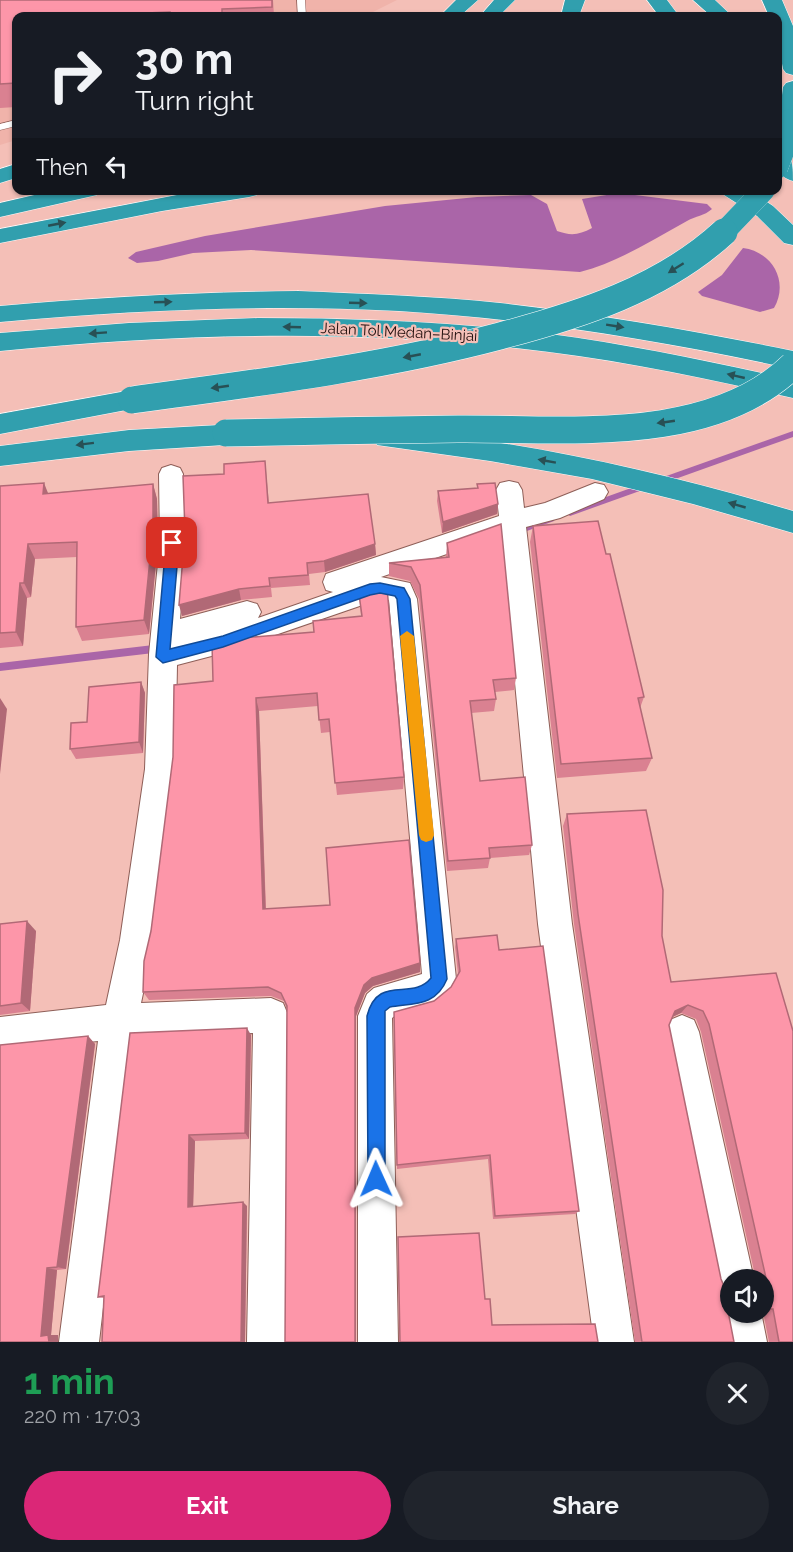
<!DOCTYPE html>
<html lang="en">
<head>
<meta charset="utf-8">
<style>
  body { margin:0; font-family:Raleway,sans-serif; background:#20242c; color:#f1f3f6; height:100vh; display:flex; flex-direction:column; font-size:22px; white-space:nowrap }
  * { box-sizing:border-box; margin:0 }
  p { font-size:20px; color:#9ea1a6 }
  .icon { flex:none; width:33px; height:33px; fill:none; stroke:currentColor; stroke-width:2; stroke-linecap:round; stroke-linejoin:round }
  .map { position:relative; height:1342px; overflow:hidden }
  .side { display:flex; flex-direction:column; background:#171b24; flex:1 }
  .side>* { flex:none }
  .guide { position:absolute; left:12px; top:12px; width:770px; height:183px; border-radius:12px; box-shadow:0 2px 4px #0004; background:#171b24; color:#f1f3f6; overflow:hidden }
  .tools { position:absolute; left:720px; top:1269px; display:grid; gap:12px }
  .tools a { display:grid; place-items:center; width:54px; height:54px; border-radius:50%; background:#171b24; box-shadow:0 2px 4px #0004; font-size:30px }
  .pin { position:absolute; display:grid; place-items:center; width:51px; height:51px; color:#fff; margin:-26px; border-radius:12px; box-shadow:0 3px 9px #0006 }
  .me { position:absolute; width:66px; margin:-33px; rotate:359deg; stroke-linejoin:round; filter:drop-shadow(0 0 4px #0008) }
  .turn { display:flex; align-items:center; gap:21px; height:126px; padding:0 24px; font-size:27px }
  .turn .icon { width:78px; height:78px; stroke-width:2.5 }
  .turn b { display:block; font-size:42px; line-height:51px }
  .then { display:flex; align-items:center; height:57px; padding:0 24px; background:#0003; gap:12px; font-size:22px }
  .round { display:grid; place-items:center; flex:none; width:63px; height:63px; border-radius:32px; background:#20242c }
  .overview { display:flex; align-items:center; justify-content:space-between; height:102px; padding:0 24px }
  h1 { font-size:36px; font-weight:700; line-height:45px; color:#1e9e55 }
  .button { display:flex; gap:12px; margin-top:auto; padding:12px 24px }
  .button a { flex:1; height:69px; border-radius:36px; background:#db2777; color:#fff; font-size:24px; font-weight:700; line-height:69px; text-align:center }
  .button a+a { background:#20242c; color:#f1f3f6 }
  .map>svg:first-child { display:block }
  .built { fill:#f0b3aa }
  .water { fill:#aa65a8 }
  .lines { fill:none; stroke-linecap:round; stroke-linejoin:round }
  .stream { fill:#aa65a8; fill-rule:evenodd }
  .service-casing { stroke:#8e5f58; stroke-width:1 }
  .minor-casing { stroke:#8e5f58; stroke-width:2 }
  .motorway-casing { stroke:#fff; stroke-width:1 }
  .service { fill:#fff; fill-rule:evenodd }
  .minor { fill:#fff; fill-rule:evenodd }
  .motorway { fill:#319fae; fill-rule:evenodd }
  .motorway-bridge-far1-casing { stroke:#fff; stroke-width:22; stroke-linecap:butt }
  .motorway-bridge-casing { stroke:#fff; stroke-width:28; stroke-linecap:butt }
  .motorway-bridge-far1 { stroke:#319fae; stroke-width:22 }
  .motorway-bridge { stroke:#319fae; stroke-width:27 }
  .wall { fill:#da8191 }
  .shaded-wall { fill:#b16976 }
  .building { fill:#fd96a9; stroke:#b16976; stroke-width:1.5 }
  .oneway { fill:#285055 }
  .route { fill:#1a73e8; stroke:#114b97; stroke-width:1.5 }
  .slow { fill:#f59e0b }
  .labels { text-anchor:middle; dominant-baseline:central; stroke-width:4.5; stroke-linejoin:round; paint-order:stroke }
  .far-street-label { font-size:15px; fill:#210f0d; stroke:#f4bfb7 }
</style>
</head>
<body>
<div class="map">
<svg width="793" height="1342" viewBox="0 0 793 1342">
  <rect width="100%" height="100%" fill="#f4bfb7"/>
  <g class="built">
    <path d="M172,0H397L365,16H171Z"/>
    <path d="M0,51H16V140L0,145Z"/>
  </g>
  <g class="water">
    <path d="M619,193L707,204L712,209C704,216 696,216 687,221C652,240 619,262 580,272L251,250L193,253L158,261L137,263L128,258L136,252L205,236L385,206L477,197L531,195L547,204L557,231C571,236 579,235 592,228L582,199Z"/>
    <path d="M743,248C773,252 789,282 774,308L760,312L702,296L698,292L722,275Z"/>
  </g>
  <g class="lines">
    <g class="stream">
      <path d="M793,431V437L664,483H658L657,481L658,479Z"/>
      <path d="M645,483L649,486L648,488L570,516L566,513L567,511Z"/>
      <path d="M551,516L554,517L555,519L554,521L516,535L512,532L513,530Z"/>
      <path d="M162,644L165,645L166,648L165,651L162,652L0,671V663Z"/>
    </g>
    <defs>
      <g id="service">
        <path d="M297,0H305L306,16H298Z"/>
        <path d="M16,120V126L0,130V124Z"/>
      </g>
      <g id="minor">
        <path d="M171,465L180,468L183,474L186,543L180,619L247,601L257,604L261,612L258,618L333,592L326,590L323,582L326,574L499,516L496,490L500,483L509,481L518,483L522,490L524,508L545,503L595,483L604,485L608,492L604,499L560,518L526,527L572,924L634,1342H594L538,924L501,535L381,577L410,583L417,599L456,979C447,1000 433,1009 411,1012C404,1013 398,1013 392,1018L398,1342H358V1016L367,994L374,988L422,974L389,600L380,599L223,653L177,665L175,769L154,940L141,1003L271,998L283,1003L288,1015L287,1342H247L253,1033L134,1038L99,1342H59L98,1041L0,1051V1017L106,1005L120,940L145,769L149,654L160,543L159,474L162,468Z"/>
        <path d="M682,1015L694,1020L699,1032L754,1280H730V1312H761L767,1342H727L721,1312L728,1297L720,1294L714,1280L665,1032L670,1020Z"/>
      </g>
      <g id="motorway">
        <path d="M456,0H478L460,16H440Z"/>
        <path d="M494,0H515L499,16H480Z"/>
        <path d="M565,0H585L579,16H561Z"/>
        <path d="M647,0H667L679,16H659Z"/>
        <path d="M693,0H715L732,16H711Z"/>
        <path d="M762,0H782L793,26V75L786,73L783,69L777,37V16H769Z"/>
        <path d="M793,81V126L782,125L779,120L783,87L786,83Z"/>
        <path d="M777,147C793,152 793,165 793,181C775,176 777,163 777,147Z"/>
        <path d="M16,164V178L0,183V169Z"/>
        <path d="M56,190H100L97,195L0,217V203Z"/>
        <path d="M203,190H260L257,195L249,197L162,211L0,243V229Z"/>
        <path d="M721,190H749L773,206L793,225V245L784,243L757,216L724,195Z"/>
        <path d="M298,291C366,294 433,296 500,303C598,314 696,331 793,351V369C663,341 532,319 399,311C265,304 133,310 0,322V306C100,297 198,292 298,291Z"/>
        <path d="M258,318C356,318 453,322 550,334C632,345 713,362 793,380V398C702,377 610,358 516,348C344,329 172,334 0,351V333L129,323Z"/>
        <path d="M132,390L142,393L146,400L142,407L0,434V414Z"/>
        <path d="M258,423L268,426L272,433L268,440L258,443L129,451L0,466V446L129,430Z"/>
        <path d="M387,428C526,442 660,471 793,511V533L693,504L592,479L490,461L377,445L373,438L377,431Z"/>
      </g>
    </defs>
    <use href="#service" class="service-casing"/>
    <use href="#minor" class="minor-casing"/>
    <use href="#motorway" class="motorway-casing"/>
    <use href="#service" class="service"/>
    <use href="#minor" class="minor"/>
    <use href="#motorway" class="motorway"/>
    <defs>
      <g id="motorway-bridge-far1">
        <path d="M777,168L786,144L790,120"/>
        <path d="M723,233L764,190"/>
      </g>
      <g id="motorway-bridge">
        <path d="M132,400C255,383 379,368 500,336C580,315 662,289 724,232"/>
        <path d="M226,433C303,431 381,430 458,429C565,428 710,446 793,365"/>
      </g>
    </defs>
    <use href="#motorway-bridge-far1" class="motorway-bridge-far1-casing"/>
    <use href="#motorway-bridge" class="motorway-bridge-casing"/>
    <use href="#motorway-bridge-far1" class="motorway-bridge-far1"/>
    <use href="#motorway-bridge" class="motorway-bridge"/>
  </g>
  <g class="wall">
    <path d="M0,0H273L274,16H16V107L0,108Z"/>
    <path d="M265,461L269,503L375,544L376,555L325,572L309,574L310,585L271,588L272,597L241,600L182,616L224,474Z"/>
    <path d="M153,484L157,499L158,543L149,634L82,641L76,627L77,557L35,559L31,597L27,598L23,646L0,648V486L48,493Z"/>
    <path d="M477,484L498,504L497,514L442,533L437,501L438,491L477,488Z"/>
    <path d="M533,526L606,554L644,697L640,708L652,758L646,771L557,778L530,542Z"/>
    <path d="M447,543L516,678L514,690L495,692L496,699L494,711L471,713L480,781L532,845L529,855L490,858L488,868L447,871L419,599L410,581L389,576V563L446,557Z"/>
    <path d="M359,594L404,777L403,789L337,795L330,732L321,733L318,706L259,711L266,909L420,972L373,986L365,993L356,1016V1342H285L287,1009L284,1001L271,996L149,1000L143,992L213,681L240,635L241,638L314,632L361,616Z"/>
    <path d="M141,682L145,693L143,753L76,759L70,749L87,722Z"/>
    <path d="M567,814L662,936L671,982L776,973L793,1342H769L763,1312L764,1280H756L701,1032L696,1019L681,1013L672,1017L669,1025L734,1342H635L574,924L563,826Z"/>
    <path d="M0,924L36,931L30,1011L0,1015Z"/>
    <path d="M456,939L499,950L579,1211L575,1214L493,1219L488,1159L397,1169L394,1012L434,1001L451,987L458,974L455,947Z"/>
    <path d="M130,1033L251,1035L249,1139L195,1141L193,1207L247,1206L245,1342L104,1298L98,1297Z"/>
    <path d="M88,1036L95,1044L66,1269L57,1270L51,1335H58V1342H0Z"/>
  </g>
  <g class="shaded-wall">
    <path d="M44,483L50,498L43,494Z"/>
    <path d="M153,484L157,499L158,543L149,634L144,620Z"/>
    <path d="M498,504L497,514L442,533L443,522Z"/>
    <path d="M28,544L35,559L31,597L24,583Z"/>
    <path d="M375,544L376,555L325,572L324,561Z"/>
    <path d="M20,583L27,598L23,646L16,632Z"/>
    <path d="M239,589L241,600L182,616L179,605Z"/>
    <path d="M141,682L145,693L143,753L139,742Z"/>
    <path d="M0,698L7,709L0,774Z"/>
    <path d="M256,698L259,711L266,919L263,909Z"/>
    <path d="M27,921L36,931L30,1011L21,1003Z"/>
    <path d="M420,963V972L373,986L365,993L356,1016V1342H355V1008L364,985L372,978Z"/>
    <path d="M688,1005L681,1013L668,1019L675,1011Z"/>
    <path d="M247,1028L251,1035L249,1139L245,1133Z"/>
    <path d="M88,1036L95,1044L66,1269L57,1267Z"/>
    <path d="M189,1135L195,1141L193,1211L188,1207Z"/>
    <path d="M243,1202L247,1206L245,1342H240Z"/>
    <path d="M47,1268L57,1270L51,1335H58V1342H49L41,1336Z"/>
  </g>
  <g class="building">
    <path d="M0,0H272V7L222,9V16H170V12L121,14V16H16V83L0,84Z"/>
    <path d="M265,461L268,503L368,494L375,544L324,561L307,563L308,575L269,578L270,586L239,589L179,605L185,532L183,476L224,474V464Z"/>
    <path d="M44,483L43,494L153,484V528L144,620L76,627L77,542L28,544L24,583H20L16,632L0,633V486Z"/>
    <path d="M495,483L498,504L443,522L438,491L478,488L477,484Z"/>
    <path d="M598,521L606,554H610L644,697L638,698L652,758L561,764L533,526Z"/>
    <path d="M501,524L516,678L493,680L496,699L470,701L480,781L525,777L532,845L489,848L490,858L448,861L420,585L411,567L389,563L449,557L447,543Z"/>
    <path d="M380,587L387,588L404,777L335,783L329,719L319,720L317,693L256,698L263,909L330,905L326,848L409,840L420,963L372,978L364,985L355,1008V1342H285L287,1006L281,993L268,987L143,992L144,961L151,931L173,757L174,685L213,681L212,644L240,635L241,638L314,632L313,621L362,616L359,594Z"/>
    <path d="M141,682L139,742L70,749L71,723L87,722L89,687Z"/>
    <path d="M646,810L663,890L662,936L671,982L776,973L793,1031V1342H779L773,1309H764V1280L766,1278L709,1024L703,1011L688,1005L675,1011L669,1025L721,1279L727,1293L730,1295V1305L728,1311L734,1342H642L578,914L567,814Z"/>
    <path d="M27,921L21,1003L0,1006V924Z"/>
    <path d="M497,935L499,950L543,946L579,1211L495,1216L490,1155L397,1165L394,1012L434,1001L451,987L460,971L456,939Z"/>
    <path d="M247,1028L245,1133L189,1135L188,1207L243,1202L241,1342H102L104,1296L98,1297L130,1033Z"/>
    <path d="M88,1036L57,1267L47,1268L41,1336L48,1335L49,1342H0V1045Z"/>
    <path d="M479,1233L485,1299H490L492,1325L595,1324L598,1342H400L398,1237Z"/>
  </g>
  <defs><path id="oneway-solid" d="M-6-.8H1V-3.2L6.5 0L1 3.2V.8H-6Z" transform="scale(1.5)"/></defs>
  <g class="oneway">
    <use href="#oneway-solid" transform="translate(57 224) rotate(-11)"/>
    <use href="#oneway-solid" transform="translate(676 268) rotate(148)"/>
    <use href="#oneway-solid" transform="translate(163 302) rotate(-2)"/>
    <use href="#oneway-solid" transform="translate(358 303) rotate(2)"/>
    <use href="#oneway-solid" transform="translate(615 326) rotate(9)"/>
    <use href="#oneway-solid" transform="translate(292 327) rotate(-178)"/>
    <use href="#oneway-solid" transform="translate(98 333) rotate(176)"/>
    <use href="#oneway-solid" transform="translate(412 356) rotate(169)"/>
    <use href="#oneway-solid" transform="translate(736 376) rotate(-167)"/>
    <use href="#oneway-solid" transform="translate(220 387) rotate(172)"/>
    <use href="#oneway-solid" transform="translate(666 422) rotate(172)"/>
    <use href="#oneway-solid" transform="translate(85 444) rotate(173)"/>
    <use href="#oneway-solid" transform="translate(547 461) rotate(-170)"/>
    <use href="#oneway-solid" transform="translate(737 505) rotate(-164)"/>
  </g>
  <path class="route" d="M172,538L179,543L170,649L223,636L370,584L380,583L404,588L410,599L447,979C436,1006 415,1003 390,1007L385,1011V1179L383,1185L376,1188L370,1185L368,1179L367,1016C378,973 412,1002 431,978L397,599L395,596L380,593L370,595L223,647L163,663L156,657L166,543Z"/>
  <path class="slow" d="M407,631L414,636L434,835L432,840L426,842L421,840L419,835L400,636Z"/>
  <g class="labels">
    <g class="far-street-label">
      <text transform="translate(399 332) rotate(3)">Jalan Tol Medan–Binjai</text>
    </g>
  </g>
</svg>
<div class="tools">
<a><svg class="icon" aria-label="sound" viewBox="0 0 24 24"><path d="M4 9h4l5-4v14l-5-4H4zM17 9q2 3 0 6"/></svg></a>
</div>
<div class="pin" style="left:172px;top:543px;background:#d93025"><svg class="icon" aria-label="arrive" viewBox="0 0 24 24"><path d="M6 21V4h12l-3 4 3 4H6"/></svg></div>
<svg class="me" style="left:376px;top:1179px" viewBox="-20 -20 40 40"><path d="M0-17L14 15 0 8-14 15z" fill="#1a73e8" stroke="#fff" stroke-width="4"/></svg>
<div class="guide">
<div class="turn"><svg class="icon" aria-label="right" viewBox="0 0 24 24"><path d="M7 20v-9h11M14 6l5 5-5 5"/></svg><div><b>30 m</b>Turn right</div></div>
<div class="then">Then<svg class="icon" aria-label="left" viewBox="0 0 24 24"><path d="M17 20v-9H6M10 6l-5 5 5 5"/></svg></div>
</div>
</div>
<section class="side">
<div class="overview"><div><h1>1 min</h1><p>220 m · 17:03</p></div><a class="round"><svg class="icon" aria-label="close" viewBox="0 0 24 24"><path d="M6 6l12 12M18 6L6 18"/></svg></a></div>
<div class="button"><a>Exit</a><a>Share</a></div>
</section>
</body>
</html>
